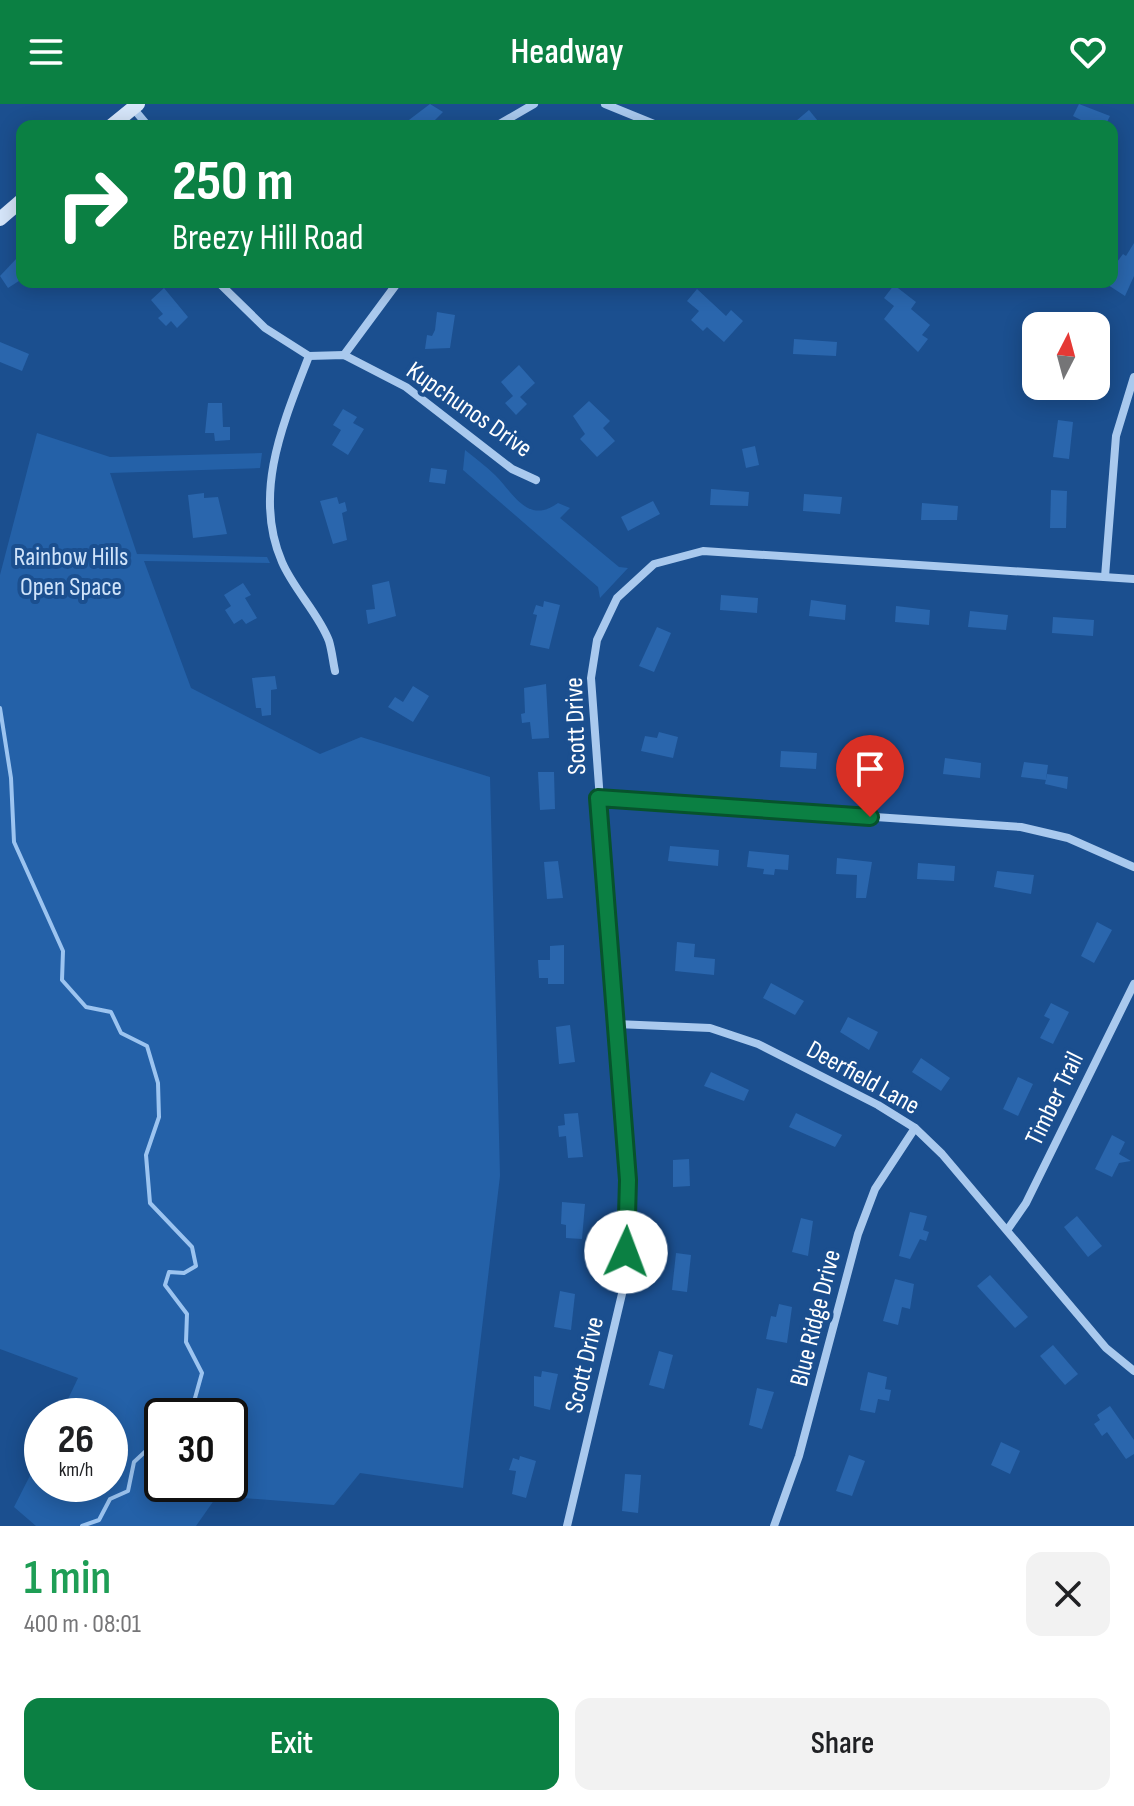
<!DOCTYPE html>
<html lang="en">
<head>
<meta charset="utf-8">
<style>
  body { margin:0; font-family:"Sofia Sans Condensed",sans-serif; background:#f2f2f2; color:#202124; height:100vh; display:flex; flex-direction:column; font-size:30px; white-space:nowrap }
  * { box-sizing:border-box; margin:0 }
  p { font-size:26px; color:#757577 }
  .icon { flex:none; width:44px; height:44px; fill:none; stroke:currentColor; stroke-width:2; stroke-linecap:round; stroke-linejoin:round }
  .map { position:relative; height:1422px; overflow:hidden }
  .drawer { display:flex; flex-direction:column; background:#fff; flex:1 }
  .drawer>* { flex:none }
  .top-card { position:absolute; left:16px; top:16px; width:1102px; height:168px; border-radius:16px; box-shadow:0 4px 20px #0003; background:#0b8043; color:#fff; overflow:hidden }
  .needle { width:52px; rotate:6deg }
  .tools { position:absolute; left:1022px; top:208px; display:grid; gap:16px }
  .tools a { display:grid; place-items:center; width:88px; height:88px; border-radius:16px; background:#fff; box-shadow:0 4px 20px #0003; font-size:40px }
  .speed { position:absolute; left:24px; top:1294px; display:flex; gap:16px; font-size:40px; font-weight:700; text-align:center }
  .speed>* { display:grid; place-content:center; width:104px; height:104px; border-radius:50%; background:#fff; box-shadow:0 4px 20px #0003; line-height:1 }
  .speed small { font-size:20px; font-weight:400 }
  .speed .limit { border:4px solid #111; border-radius:12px; background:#fff; color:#111 }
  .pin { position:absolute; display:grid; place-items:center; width:68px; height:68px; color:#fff; margin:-82px -34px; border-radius:50% 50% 50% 0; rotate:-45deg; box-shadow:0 0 8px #0007 }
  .pin .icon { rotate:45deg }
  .me { position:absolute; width:88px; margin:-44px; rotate:2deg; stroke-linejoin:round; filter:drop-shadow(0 0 6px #0008) }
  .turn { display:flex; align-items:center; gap:28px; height:168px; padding:0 24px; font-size:36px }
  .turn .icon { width:104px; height:104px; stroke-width:2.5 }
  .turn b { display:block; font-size:56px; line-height:68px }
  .round { display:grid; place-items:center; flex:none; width:84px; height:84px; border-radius:16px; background:#f2f2f2 }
  .overview { display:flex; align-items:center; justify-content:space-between; height:136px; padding:0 24px }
  h1 { font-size:48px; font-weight:600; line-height:60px; color:#1e9e55 }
  .cta { display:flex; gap:16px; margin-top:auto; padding:16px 24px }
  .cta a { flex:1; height:92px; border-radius:16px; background:#0b8043; color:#fff; font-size:32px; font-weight:600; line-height:92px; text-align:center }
  .cta a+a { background:#f2f2f2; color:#202124 }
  header { display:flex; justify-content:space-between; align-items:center; height:104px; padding:0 24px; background:#0b8043; color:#fff; font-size:36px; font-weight:600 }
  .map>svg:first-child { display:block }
  .green { fill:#2461a8; fill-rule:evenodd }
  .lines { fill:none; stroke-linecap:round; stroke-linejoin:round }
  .stream { stroke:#9cc4f0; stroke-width:4 }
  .building { fill:#2a66ad }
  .street { stroke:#a9c9ee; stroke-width:8 }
  .secondary { stroke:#d6e6fa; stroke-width:14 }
  .route-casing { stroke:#07532c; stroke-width:20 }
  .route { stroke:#0b8043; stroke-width:14 }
  .labels { text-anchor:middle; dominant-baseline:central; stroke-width:8; stroke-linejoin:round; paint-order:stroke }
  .street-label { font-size:26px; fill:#fff; stroke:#1b4f8f }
  .park-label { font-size:26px; fill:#cfe3fa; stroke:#1b4f8f }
</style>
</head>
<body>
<header><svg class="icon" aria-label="menu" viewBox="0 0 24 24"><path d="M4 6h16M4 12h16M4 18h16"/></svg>Headway<svg class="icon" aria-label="heart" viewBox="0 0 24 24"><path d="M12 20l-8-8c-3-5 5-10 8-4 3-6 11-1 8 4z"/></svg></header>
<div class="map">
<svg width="1134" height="1422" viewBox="0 0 1134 1422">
  <rect width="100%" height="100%" fill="#1b4f8f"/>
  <g class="green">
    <path d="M37,329L110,353L262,349L260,364L110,369L137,450L267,453L270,459L144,457L191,584L320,650L361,633L490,673L500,1072L463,1384L360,1369L334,1401L217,1392L196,1422H36L14,1403L42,1348V1380H110V1312H60L78,1274L0,1245V471ZM162,1312H230V1380H162Z"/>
    <path d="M465,346C475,354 486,362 495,371C514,390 528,421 558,399L570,404L560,414L619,463L628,464L600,494L598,483L463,366Z"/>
  </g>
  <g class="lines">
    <g class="stream">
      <path d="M0,604L11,674L14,738L63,847L62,876L86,903L111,908L121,929L147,942L158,979L159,1013L146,1051L150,1099L192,1143L196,1162L184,1169L169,1168L165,1181L187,1210L186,1238L202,1269L190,1312"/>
      <path d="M82,1422L99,1416L110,1395L128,1387L134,1358L162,1332"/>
    </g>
  </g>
  <g class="building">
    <path d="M430,0L443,8L429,22H401Z"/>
    <path d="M1079,0L1110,12L1105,22H1093L1073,12Z"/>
    <path d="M809,6L822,22H790Z"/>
    <path d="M1134,139V172L1125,192L1108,181L1112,178L1114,162L1123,150L1126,152Z"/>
    <path d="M17,154L22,159V175L8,184L0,172Z"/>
    <path d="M894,181L916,198L911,205L930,221L922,231L928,235L918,248L884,215L894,202L884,194Z"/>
    <path d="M164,184L188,213L177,224L171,217L166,222L158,214L163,210L151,196Z"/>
    <path d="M697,185L726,212L731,206L743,217L724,238L707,223L703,227L691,216L699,207L687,197Z"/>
    <path d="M437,208L455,211L450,244L425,245L427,231L432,232L435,226Z"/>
    <path d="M794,235L837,238L836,252L793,250Z"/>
    <path d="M0,238L29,250L22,267L0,258Z"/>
    <path d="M519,261L535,279L520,293L527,300L516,311L505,299L513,292L501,278Z"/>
    <path d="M589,297L610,317L603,324L615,337L597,353L580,335L585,330L573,312Z"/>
    <path d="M208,299H222L223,323H230V336L215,337L214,329H205Z"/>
    <path d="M343,305L357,313L353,319L364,325L348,351L332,341L341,326L333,321Z"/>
    <path d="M1058,316L1073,318L1069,355L1053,353Z"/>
    <path d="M755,342L759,361L746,364L742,345Z"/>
    <path d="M431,364L447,366L445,380L429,378Z"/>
    <path d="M711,385L749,388L748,402L710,401Z"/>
    <path d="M1051,386L1067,387L1066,424H1050Z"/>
    <path d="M204,389V394L218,393L227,430L193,434L188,391Z"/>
    <path d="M804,390L842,393L840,410L803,407Z"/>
    <path d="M337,393L339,400L345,398L347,407L342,409L347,436L333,440L320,397Z"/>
    <path d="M653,397L660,410L628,427L621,413Z"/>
    <path d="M922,399L958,402L957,416H921Z"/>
    <path d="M389,477L396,512L368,520L366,506L375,505L372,481Z"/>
    <path d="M243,479L251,491L245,494L257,514L246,520L242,515L234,520L225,506L231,502L224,491Z"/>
    <path d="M721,491L758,494L757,509L720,506Z"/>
    <path d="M811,496L846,501L845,516L809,512Z"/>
    <path d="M544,497L560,501L549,545L530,541L537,511L533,510L536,501L543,503Z"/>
    <path d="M896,502L930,506L929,521L895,518Z"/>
    <path d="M970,507L1008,511L1006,526L968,523Z"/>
    <path d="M1053,513L1094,516L1093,532L1052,529Z"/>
    <path d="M657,523L671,529L654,568L639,562Z"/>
    <path d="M275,572L277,585L271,586V611L262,612L261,604H256L252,574Z"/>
    <path d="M546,580L549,634L532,635L530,618L522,619L521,610L525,609L524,584Z"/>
    <path d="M413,582L429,592L413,618L388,603L395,593L403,598Z"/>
    <path d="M659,628L678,633L673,654L641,647L645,632L657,634Z"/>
    <path d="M781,647L817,649L816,665L780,663Z"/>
    <path d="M859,647L894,651L892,668L857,665Z"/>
    <path d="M945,654L981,659L980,674L943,670Z"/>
    <path d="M1024,658L1048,661L1046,676L1021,673Z"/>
    <path d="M538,668H554L555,705L540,706Z"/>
    <path d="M1047,670L1068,673L1067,685L1045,680Z"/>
    <path d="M670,742L719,746L718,762L668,757Z"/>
    <path d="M749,747L789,751L788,766L775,765L774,771L763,770L764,765L747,763Z"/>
    <path d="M837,754L872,758L866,794H856L857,771L836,770Z"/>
    <path d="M558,757L563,794L547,795L544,758Z"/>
    <path d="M918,759L955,762L954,777L917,775Z"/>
    <path d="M997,767L1034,771L1031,790L994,783Z"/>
    <path d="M1097,818L1112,826L1094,859L1081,852Z"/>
    <path d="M677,838L695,840L694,853L715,855L714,871L675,867Z"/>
    <path d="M564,841V880H548V874H539L538,856H550V842Z"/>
    <path d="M771,879L804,897L795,911L763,894Z"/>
    <path d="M1051,899L1069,908L1053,940L1040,934L1050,915L1044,912Z"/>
    <path d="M848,913L878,928L869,946L840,928Z"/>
    <path d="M570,921L575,958L559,960L556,923Z"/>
    <path d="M921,954L950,974L941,987L912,968Z"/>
    <path d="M711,968L749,986L744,997L704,982Z"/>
    <path d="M1018,973L1033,980L1018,1012L1003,1005Z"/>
    <path d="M578,1009L583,1053L568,1054L566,1032L559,1033L558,1022L565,1021L564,1010Z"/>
    <path d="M796,1009L842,1031L835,1043L789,1023Z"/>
    <path d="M1112,1031L1125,1038L1119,1050L1131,1057L1119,1059L1112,1073L1095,1065Z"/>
    <path d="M689,1055L690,1082L673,1083V1056Z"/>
    <path d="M562,1098L585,1100L582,1135L566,1134V1121L561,1120Z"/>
    <path d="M910,1108L927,1112L923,1126L929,1128L926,1137L920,1135L910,1155L899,1152Z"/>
    <path d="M1077,1112L1102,1142L1088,1153L1064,1123Z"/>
    <path d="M801,1114L813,1117L808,1152L792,1148Z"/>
    <path d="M676,1149L691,1151L687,1188L672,1186Z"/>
    <path d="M990,1171L1028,1213L1015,1224L977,1182Z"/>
    <path d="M895,1175L914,1180L910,1205L902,1203L898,1221L883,1217Z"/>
    <path d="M560,1187L575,1190L571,1226L554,1223Z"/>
    <path d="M779,1200L792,1203L787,1239L766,1235L771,1212L776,1213Z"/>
    <path d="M1053,1241L1078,1270L1065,1281L1040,1252Z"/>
    <path d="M659,1247L673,1251L664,1285L649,1281Z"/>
    <path d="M542,1267L558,1270L550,1306L534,1302V1272L541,1273Z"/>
    <path d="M868,1268L887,1273L885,1285L891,1286L889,1297L878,1295L875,1309L860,1306Z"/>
    <path d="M757,1284L774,1288L762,1325L749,1321Z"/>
    <path d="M1110,1302L1134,1336V1350L1126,1355L1107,1328L1102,1332L1094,1320L1100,1316L1097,1311Z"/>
    <path d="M1001,1338L1020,1347L1010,1370L991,1361Z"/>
    <path d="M849,1351L865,1357L852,1392L836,1387Z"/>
    <path d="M520,1352L536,1357L526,1394L512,1390L516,1367L509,1366L513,1354L519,1356Z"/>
    <path d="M625,1370L641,1371L638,1409L622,1407Z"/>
  </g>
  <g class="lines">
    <g class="street">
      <path d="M605,0L659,22"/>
      <path d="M133,4L148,22"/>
      <path d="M496,22L534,0"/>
      <path d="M218,178L265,224L309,252L344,251L406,283L512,365L536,376"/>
      <path d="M344,251L398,178"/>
      <path d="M309,252C284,317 252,389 282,458C294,486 319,510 329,537C332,547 333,558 335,567"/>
      <path d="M1105,473L1116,332L1134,273"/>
      <path d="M598,694L1021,723L1068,734L1134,763"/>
      <path d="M616,920L710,924L758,940L878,1001L915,1024L942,1050L1106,1244L1134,1267"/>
      <path d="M1008,1125L1026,1099L1134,880"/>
      <path d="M567,1422L626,1173L628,1076L591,574L597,536L617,494L654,460L703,447L1134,475"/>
      <path d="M774,1422L799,1352L858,1130L875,1085L915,1024"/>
    </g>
    <g class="secondary">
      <path d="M111,22L138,0"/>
      <path d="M0,115L22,96"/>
    </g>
  </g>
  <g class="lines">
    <defs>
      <path id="route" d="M626,1148L628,1076L598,694L870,713"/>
    </defs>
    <use href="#route" class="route-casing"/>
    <use href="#route" class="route"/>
  </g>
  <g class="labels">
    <g class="street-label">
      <text transform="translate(469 306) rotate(35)">Kupchunos Drive</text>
      <text transform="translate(576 622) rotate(-92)">Scott Drive</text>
      <text transform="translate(863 974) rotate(29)">Deerfield Lane</text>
      <text transform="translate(1055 995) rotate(-64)">Timber Trail</text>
      <text transform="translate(816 1214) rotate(-76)">Blue Ridge Drive</text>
      <text transform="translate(585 1261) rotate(-77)">Scott Drive</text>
    </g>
    <g class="park-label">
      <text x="71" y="453">Rainbow Hills<tspan x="71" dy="30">Open Space</tspan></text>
    </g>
  </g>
</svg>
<div class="tools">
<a><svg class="needle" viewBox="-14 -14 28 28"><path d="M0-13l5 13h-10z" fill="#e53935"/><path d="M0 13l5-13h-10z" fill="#757577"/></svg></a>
</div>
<div class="speed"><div>26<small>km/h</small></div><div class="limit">30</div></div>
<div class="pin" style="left:870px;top:713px;background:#d93025"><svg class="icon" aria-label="arrive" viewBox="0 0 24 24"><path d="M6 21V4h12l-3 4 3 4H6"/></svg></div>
<svg class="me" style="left:626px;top:1148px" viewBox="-20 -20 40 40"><circle r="19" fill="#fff"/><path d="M0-13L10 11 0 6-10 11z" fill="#0b8043"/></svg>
<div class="top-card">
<div class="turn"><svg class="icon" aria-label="right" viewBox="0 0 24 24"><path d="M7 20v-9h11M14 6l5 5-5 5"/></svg><div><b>250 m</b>Breezy Hill Road</div></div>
</div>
</div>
<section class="drawer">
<div class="overview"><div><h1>1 min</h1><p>400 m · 08:01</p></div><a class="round"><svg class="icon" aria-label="close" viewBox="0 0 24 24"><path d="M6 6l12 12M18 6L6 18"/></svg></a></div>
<div class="cta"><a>Exit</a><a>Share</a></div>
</section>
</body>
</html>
